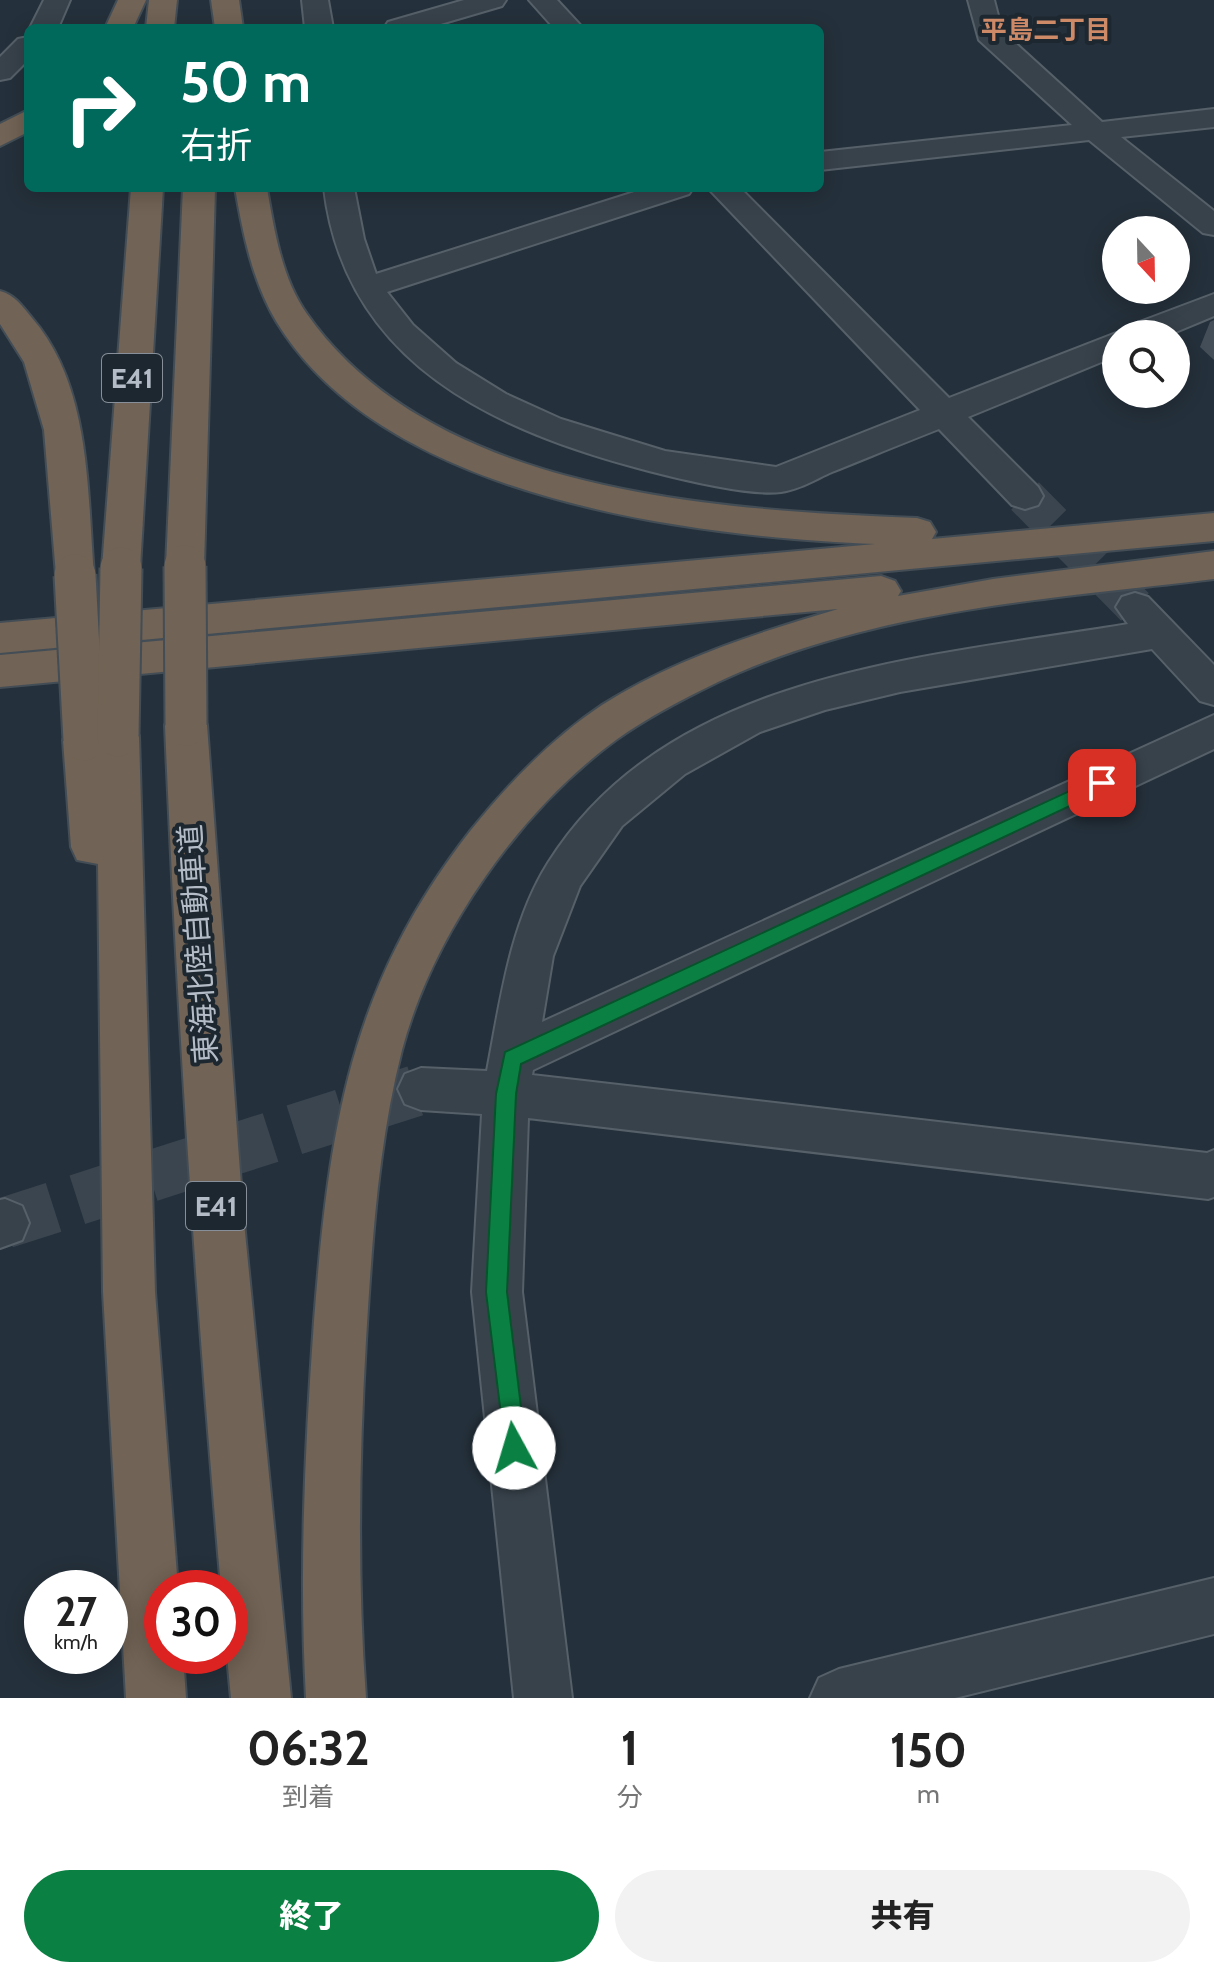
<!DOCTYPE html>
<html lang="ja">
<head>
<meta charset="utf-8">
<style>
  body { margin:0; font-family:Cabin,"Noto Sans JP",sans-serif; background:#f2f2f2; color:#222; height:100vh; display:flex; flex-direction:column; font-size:30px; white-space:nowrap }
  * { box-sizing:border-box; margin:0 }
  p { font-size:26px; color:#767676 }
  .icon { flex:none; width:44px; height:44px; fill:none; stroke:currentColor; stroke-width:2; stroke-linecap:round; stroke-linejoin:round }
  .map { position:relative; height:1698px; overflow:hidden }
  .details { display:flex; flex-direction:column; background:#fff; flex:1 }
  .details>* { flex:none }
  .top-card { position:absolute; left:24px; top:24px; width:800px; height:168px; border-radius:12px; box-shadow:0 4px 20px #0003; background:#00695c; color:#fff; overflow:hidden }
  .needle { width:52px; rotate:158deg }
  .buttons { position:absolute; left:1102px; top:216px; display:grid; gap:16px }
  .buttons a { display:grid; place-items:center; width:88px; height:88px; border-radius:50%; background:#fff; box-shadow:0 4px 20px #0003; font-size:40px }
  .speed { position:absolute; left:24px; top:1570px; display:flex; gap:16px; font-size:40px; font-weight:700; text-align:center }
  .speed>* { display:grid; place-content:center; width:104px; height:104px; border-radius:50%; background:#fff; box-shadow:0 4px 20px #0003; line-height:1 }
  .speed small { font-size:20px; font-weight:400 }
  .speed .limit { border:12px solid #d22; background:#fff; color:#111 }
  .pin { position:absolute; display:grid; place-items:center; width:68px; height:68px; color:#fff; margin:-34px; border-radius:16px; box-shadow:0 4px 12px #0006 }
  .me { position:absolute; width:88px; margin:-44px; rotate:354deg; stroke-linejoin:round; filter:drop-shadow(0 0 6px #0008) }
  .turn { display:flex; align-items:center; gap:28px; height:168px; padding:0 24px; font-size:36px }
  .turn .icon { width:104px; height:104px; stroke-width:2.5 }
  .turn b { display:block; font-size:56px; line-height:68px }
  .eta { display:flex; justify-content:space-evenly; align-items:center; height:136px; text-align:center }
  .eta b { font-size:48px; font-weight:800; line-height:56px }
  .button { display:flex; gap:16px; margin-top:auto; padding:16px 24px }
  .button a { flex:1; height:92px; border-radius:48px; background:#0b8043; color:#fff; font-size:32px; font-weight:800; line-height:92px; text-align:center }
  .button a+a { background:#f2f2f2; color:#222 }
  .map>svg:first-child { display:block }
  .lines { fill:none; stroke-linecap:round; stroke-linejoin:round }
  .minor-tunnel-far1 { stroke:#3a4550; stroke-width:39; stroke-dasharray:39 20; stroke-linecap:butt }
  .minor-tunnel { stroke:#3a4550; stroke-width:51; stroke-dasharray:51 25; stroke-linecap:butt }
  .minor-casing { stroke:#566069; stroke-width:4 }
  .highway-casing { stroke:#434d56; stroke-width:4 }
  .minor { fill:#38424b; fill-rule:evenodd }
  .highway { fill:#716355; fill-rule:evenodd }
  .highway-bridge-casing { stroke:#434d56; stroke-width:45; stroke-linecap:butt }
  .highway-bridge { stroke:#716355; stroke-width:41 }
  .wall { fill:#434e59 }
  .route { fill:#0b8043; stroke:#07532c; stroke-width:2 }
  .labels { text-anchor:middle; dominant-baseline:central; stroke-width:8; stroke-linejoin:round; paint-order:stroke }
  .far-neighbourhood-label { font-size:26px; font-weight:bold; fill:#ce8967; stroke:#1d2730 }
  .shield { fill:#1d2730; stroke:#87909a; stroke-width:2 }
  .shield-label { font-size:28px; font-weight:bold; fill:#b4bdc7 }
  .street-label { font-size:30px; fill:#b4bdc7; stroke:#1d2730 }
</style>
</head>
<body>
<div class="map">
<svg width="1214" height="1698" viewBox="0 0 1214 1698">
  <rect width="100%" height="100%" fill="#24303b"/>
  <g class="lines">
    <path class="minor-tunnel-far1" d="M1025,496L1135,607"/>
    <path class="minor-tunnel" d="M5,1223L421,1089"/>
    <defs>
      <g id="minor">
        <path d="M44,0H70L58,28H30Z"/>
        <path d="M302,0H328L333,28H305Z"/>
        <path d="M464,0H506L502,6L427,28H384L388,22Z"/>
        <path d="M529,0H557L583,28H554Z"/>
        <path d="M968,0H994L1002,31L1102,122L1214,109V127L1121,137L1214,211V235L1203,233L1089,140L820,170V152L1072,125L979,40Z"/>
        <path d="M28,37V60L10,78L0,80V57L18,39Z"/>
        <path d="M324,188H354L364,239L376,274L647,188H693L689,194L387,292L413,325L456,363L506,394L561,419L665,451L776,467L920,410L708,188H740L949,398L1116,333V356L968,417L1038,487L1043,496L1038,505L1025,509L1012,505L939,429C903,443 867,458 832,472C816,479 798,490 781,492C750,496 680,479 649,471C495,431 345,364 324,188Z"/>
        <path d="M1214,294V316L1171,334H1125L1129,326Z"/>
        <path d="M1135,593L1148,597L1214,665V705L1200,701L1152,649L900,692L825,710L760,732L685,774L622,826L580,886L553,956L542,1022L1214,715V749L533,1070L532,1075L1207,1153L1214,1150V1197L1208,1199L528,1118L522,1292L572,1698H514L472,1292L482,1114L421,1110L405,1104L398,1089L405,1074L421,1068L487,1071C500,1003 510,923 548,863C669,671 925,658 1128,624L1116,607L1122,597Z"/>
        <path d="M5,1199L22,1206L29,1223L22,1240L0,1248V1200Z"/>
        <path d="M1214,1578V1634L955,1698H810L819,1678L839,1669Z"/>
      </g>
      <g id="highway">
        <path d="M118,0H146L133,28H105Z"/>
        <path d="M149,0H177L174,28H146Z"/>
        <path d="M211,0H239L243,28H215Z"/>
        <path d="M28,110V132L0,146V124Z"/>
        <path d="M131,188H163L140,568L135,578L121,582L107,578L102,568Z"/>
        <path d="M183,188H215L204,566L199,576L185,580L171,576L166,566Z"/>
        <path d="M235,188H267C274,230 282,279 307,314C433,494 718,510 917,518L930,522L936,532L932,539L1214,513V541L0,653V623L875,544C686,536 383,498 276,321C252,280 243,234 235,188Z"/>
        <path d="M0,291C15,295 22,306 32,318C91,386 87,490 94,575L89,585L75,589L61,585L56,575L44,430L24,362L0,324Z"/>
        <path d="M1214,551V579C1049,599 870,610 718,682C683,699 648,717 616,740C519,811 433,934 402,1050C378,1145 372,1242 366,1340C359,1459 357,1578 366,1698H306C299,1572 305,1447 314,1321C329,1129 349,986 471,830C509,783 551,739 602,705C674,659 757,633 838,609L0,687V655L881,576L895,581L901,591L898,596L993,579Z"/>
        <path d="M186,708L201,713L207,725L243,1212L291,1698H231L227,1656L230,1588H221C196,1301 177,1013 165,725L171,713Z"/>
        <path d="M118,719L133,724L139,736L155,1292L178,1588H162V1656H183L186,1698H126L103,1292L98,864L77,860L71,847L63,740L69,728L84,723L100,730L103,724Z"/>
      </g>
    </defs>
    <use href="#minor" class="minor-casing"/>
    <use href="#highway" class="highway-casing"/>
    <use href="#minor" class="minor"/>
    <use href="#highway" class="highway"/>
    <defs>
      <g id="highway-bridge">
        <path d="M185,566L186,725"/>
        <path d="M75,575L84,740"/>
        <path d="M118,736L121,568"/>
      </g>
    </defs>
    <use href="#highway-bridge" class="highway-bridge-casing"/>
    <use href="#highway-bridge" class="highway-bridge"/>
  </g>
  <path class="wall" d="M1214,320V360L1200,347L1210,322Z"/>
  <path class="route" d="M1102,776L1108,778V788L521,1064L516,1094L507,1292L526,1448L523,1456L514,1459L506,1456L486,1292L496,1094L505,1052Z"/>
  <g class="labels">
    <g class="far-neighbourhood-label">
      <text x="1046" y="30">平島二丁目</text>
    </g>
    <g class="shield">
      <rect x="102" y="354" width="60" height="48" rx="6"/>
      <rect x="186" y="1182" width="60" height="48" rx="6"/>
    </g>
    <g class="shield-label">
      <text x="132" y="378">E41</text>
      <text x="216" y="1206">E41</text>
    </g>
    <g class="street-label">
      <text transform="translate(198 944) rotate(-94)">東海北陸自動車道</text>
    </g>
  </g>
</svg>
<div class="buttons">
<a><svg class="needle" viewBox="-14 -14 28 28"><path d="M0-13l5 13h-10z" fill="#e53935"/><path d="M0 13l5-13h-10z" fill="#767676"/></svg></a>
<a><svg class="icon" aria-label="search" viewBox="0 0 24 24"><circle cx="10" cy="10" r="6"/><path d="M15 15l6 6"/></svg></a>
</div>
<div class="speed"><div>27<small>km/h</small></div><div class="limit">30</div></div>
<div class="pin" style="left:1102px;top:783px;background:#d93025"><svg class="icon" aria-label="arrive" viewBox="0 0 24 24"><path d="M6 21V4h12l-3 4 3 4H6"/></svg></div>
<svg class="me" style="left:514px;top:1448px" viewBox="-20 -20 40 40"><circle r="19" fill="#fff"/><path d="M0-13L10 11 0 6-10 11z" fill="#0b8043"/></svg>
<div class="top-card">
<div class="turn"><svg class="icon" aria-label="right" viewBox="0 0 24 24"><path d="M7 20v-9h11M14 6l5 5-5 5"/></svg><div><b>50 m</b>右折</div></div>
</div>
</div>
<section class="details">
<div class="eta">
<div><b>06:32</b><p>到着</p></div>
<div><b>1</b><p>分</p></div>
<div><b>150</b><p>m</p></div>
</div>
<div class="button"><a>終了</a><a>共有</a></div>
</section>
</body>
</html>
